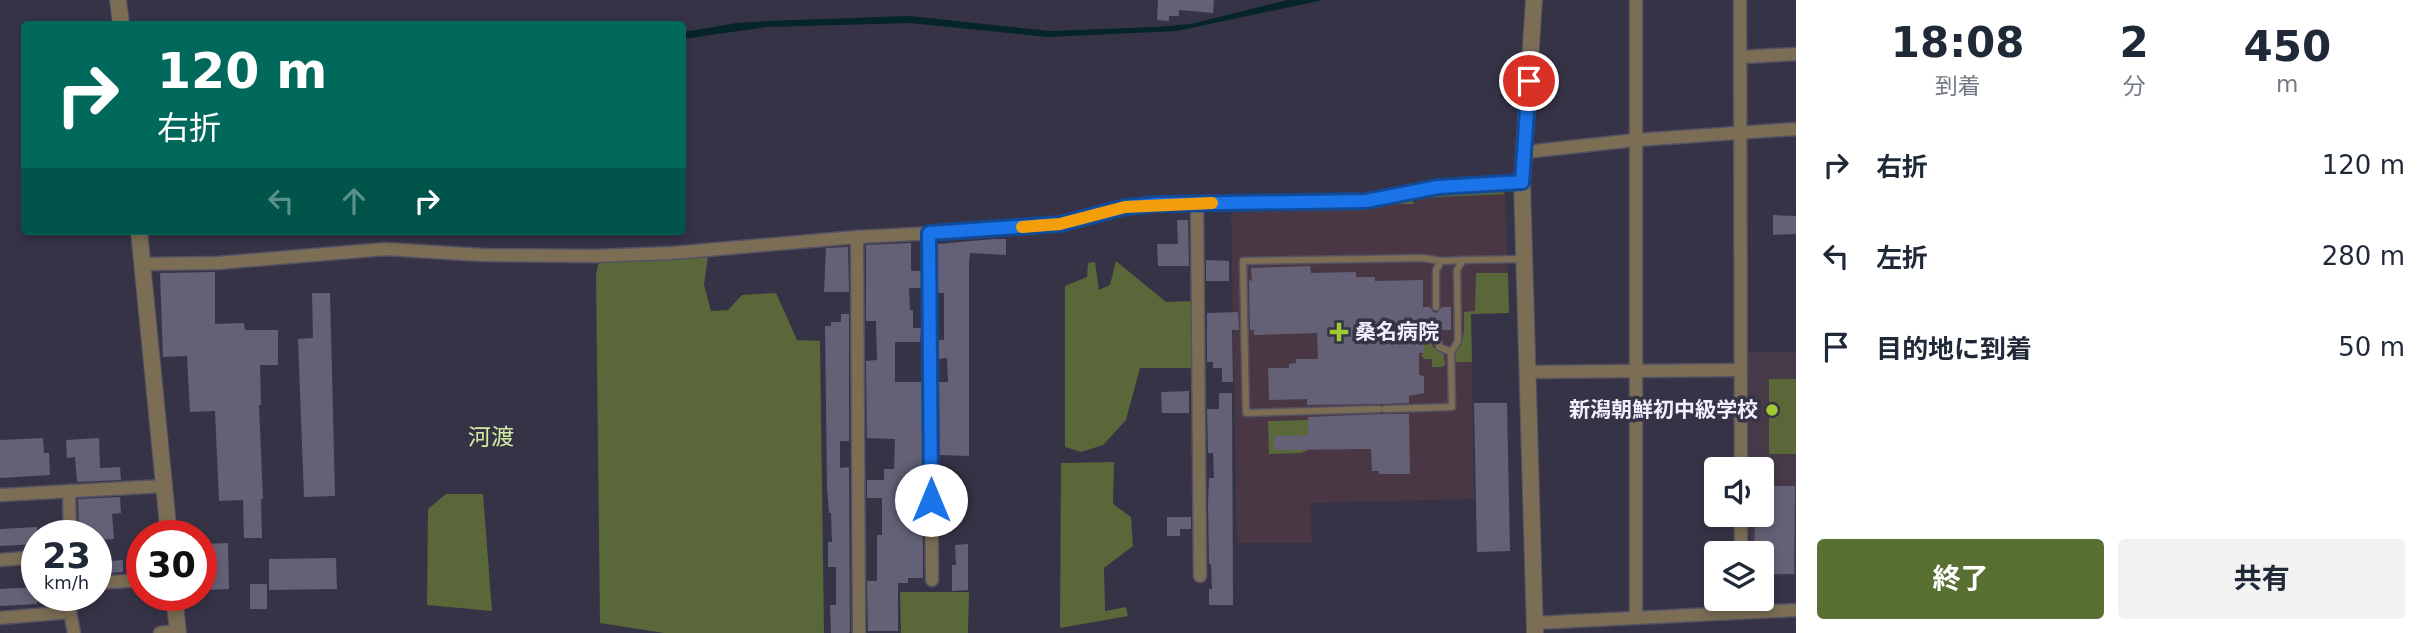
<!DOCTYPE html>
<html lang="ja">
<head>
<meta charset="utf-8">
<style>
  body { margin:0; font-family:"DejaVu Sans","Noto Sans JP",sans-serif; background:#f2f2f3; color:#1f2937; height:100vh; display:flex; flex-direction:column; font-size:26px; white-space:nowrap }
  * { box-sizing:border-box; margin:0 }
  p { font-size:23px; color:#747a83 }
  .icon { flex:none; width:38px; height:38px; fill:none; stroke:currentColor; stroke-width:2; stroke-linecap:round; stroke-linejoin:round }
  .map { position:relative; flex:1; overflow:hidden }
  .sheet { display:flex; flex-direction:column; background:#fff; width:630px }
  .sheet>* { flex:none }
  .top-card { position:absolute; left:21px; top:21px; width:665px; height:214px; border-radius:7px; box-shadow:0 4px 10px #0003; background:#00695c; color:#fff; overflow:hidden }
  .fabs { position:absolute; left:1704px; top:457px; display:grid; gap:14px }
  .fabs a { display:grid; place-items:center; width:70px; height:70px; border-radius:7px; background:#fff; box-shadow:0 4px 10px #0003; font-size:35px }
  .speed { position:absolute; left:21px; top:520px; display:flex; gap:14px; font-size:35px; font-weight:700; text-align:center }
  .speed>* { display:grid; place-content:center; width:91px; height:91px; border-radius:50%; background:#fff; box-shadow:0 4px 10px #0003; line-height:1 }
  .speed small { font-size:18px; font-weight:400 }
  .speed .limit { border:10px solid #d22; background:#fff; color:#111 }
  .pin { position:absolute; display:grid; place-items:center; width:60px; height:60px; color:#fff; margin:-30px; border:4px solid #fff; border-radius:50%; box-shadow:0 2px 7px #0007 }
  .me { position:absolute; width:77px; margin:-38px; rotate:0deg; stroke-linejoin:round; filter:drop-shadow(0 0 5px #0008) }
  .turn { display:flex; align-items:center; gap:24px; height:147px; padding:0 21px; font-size:32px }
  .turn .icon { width:91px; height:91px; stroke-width:2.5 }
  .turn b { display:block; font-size:49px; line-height:60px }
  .lanes { display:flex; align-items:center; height:66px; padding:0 21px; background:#0003; justify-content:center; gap:35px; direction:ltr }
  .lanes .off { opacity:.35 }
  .eta { display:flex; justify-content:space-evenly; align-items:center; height:119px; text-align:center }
  .eta b { font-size:42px; font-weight:700; line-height:49px }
  .action { display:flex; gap:14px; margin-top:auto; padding:14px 21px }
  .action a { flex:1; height:80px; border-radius:7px; background:#587133; color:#fff; font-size:28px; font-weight:700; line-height:80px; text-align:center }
  .action a+a { background:#f2f2f3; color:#1f2937 }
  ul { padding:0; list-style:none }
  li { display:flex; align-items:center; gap:21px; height:91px; padding:0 21px }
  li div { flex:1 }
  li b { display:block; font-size:26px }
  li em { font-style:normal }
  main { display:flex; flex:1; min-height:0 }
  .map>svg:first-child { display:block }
  .education { fill:#463948 }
  .medical { fill:#493843 }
  .green { fill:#5a6739 }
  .water { fill:#062529 }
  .building { fill:#646177 }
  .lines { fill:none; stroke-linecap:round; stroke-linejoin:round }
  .service-casing { stroke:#545164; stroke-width:9 }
  .minor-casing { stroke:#545164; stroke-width:15 }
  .tertiary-casing { stroke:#545164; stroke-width:18 }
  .service { stroke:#7b6e55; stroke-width:6 }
  .minor { stroke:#7b6e55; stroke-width:12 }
  .tertiary { stroke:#7b6e55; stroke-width:16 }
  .route-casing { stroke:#114b97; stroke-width:18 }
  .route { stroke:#1a73e8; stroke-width:12 }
  .slow { stroke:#f59e0b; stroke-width:12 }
  .poi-dot { fill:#9eca2f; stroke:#363347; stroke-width:2.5 }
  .labels { text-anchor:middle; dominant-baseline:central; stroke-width:7; stroke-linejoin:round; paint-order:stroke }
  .poi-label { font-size:21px; font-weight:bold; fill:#f0effb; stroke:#363347; text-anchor:start }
  .neighbourhood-label { font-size:23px; fill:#d3eea4; stroke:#363347 }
</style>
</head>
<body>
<main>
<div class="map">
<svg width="1796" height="633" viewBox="0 0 1796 633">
  <rect width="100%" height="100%" fill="#363347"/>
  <path class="education" d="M1748,352H1796V575L1762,576V553H1750V515L1762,514V469H1749Z"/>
  <path class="medical" d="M1498,187L1505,194L1509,313L1471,314L1474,499L1310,503L1312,543H1237L1231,207Z"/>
  <g class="green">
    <path d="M1498,187L1505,194L1413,198V204H1367L1438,191Z"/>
    <path d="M708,256L704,285L711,311L728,310L742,295L776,293L797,340L820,341L824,633H664L600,623L596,275L599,261Z"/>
    <path d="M1116,261L1166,302L1192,301L1194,368H1140L1126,420L1103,445L1081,452L1065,447V286L1087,277L1088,263L1095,262L1099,290L1110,285Z"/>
    <path d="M1476,273H1508L1509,313L1471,314L1472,362H1456L1454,354C1466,342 1464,328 1464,312L1475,311Z"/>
    <path d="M1431,341L1433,347L1444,355L1445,365L1442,367H1432V359H1424L1421,355L1424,353V342Z"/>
    <rect x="1769" y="379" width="27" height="75"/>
    <path d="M1308,420V450L1301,453L1269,454L1268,421Z"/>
    <path d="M1114,462L1113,504L1131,517L1133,546L1104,568L1105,611L1126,607L1128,616L1060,628L1061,463Z"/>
    <path d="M446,494H483L492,611L427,605L428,509Z"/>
    <path d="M900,592H969L968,633H901Z"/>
  </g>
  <path class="water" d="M1287,0H1323L1177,31L1048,37L910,23L767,27L683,39V32L737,23L767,21L909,16L1050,31L1155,27L1191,24Z"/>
  <g class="building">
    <path d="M1158,0H1214L1213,13L1179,10V16H1169V21L1157,20Z"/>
    <path d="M1773,215L1796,216V234L1773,235Z"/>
    <path d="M1177,220H1188L1189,266H1158L1157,244H1178Z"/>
    <path d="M994,239H1006V255L970,253L969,263V456L940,455L939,382H948L947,358L939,359V340H944V293H938V244Z"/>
    <path d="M911,243V271H921V288H909L910,310H913V328H921L920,342H895V382H922L923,578H908V583H898V631H868L867,581H877V535H882V498H867V480H884V469H894L895,439L867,438L866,361L877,360L876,321H866V245Z"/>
    <path d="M848,247L849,292H824L826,248Z"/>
    <path d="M1206,260L1229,261V281H1206Z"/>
    <path d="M1310,266L1311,273L1356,272V277H1375V281L1423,280V307H1430L1433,312L1437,313L1442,307H1451V330H1443L1437,325L1431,331H1424V353H1419V375L1424,376V393L1409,396V403L1382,404L1307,405V399L1269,400L1268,368H1289V364L1296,363V359H1318L1317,333L1254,335V330H1250L1249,280L1252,281L1251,268Z"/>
    <path d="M215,272V324L244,323L245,330H278V365H260L261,405H259L263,499H261L262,538H244L243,500L219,501L215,411L190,412L187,356L163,357L160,273Z"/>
    <path d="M312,293H330L335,496L304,497L298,339L313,338Z"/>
    <path d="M1238,312L1239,330H1232L1233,382H1222V368H1213V362H1207V313Z"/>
    <path d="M841,314H849V441H840V468L849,467L850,631L849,633H831L830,605H836V567H828V542H832L831,513H829L827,486L825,326H831V322H841Z"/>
    <path d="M1189,391V413H1162L1161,392Z"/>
    <path d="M1219,393H1232L1233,605H1209V589H1212L1211,564H1209L1208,503L1209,478H1214L1213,453H1208L1207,409H1219Z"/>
    <path d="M1474,403H1507L1510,551L1477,552Z"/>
    <path d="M1382,414H1409L1410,474H1379V471H1372L1371,449L1274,450V436L1308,435V417Z"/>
    <path d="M43,438L44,453H49L50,475L0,478V440Z"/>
    <path d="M99,438L100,468L120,467L121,480L77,482L75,457L67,458L66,440Z"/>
    <path d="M1762,486H1795L1794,574H1762V553H1754L1755,514H1762Z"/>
    <path d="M120,497L121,513L112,514L114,539L96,540V536H79L78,499Z"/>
    <path d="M1167,517H1191V529H1180V536H1167Z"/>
    <path d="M37,527V544L0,546V529Z"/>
    <path d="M228,543L229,589L204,590L203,544Z"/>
    <path d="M968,544V590L952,591V565H956L955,545Z"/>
    <path d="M336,558L337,589L269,590V559Z"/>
    <path d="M123,560V572L96,574V562Z"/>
    <rect x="250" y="584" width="17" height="25"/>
    <path d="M37,587V604L0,606V589Z"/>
  </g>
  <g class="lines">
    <defs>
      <g id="service">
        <path d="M1436,307V270L1441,261"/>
        <path d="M1437,331L1439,347L1451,352"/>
        <path d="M1379,409L1246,413L1243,261L1423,258L1441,261L1463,260"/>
        <path d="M1385,409L1452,407L1451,352L1458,341L1457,270L1463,260L1522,259"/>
      </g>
      <g id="minor">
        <path d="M1740,0L1741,469"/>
        <path d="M1741,57L1796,54"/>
        <path d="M1525,152L1636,140L1796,129"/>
        <path d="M1197,203L1200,576"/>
        <path d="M929,233L932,580"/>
        <path d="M857,237L859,633"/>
        <path d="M142,264L218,263L385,249L482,255L595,256L672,253L857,237L993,230L1060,224L1125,207L1159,204L1366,201L1438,187L1522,182"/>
        <path d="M1527,372L1740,370"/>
        <path d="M69,491L70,536"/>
        <path d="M0,495L164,486"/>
        <path d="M1741,514V553"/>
        <path d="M0,560L37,557"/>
        <path d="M96,583L142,580"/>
        <path d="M71,595L70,612L74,633"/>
        <path d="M1636,617V0"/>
        <path d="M0,618L70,612"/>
        <path d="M1534,623L1796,610"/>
        <path d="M160,633L177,631"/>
      </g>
      <g id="tertiary">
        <path d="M118,0L121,24"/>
        <path d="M1534,0L1522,182L1535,633"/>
        <path d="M139,231L169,536"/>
        <path d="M174,595L178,633"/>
      </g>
    </defs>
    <use href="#service" class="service-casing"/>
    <use href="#minor" class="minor-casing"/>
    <use href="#tertiary" class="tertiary-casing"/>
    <use href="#service" class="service"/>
    <use href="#minor" class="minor"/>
    <use href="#tertiary" class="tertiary"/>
  </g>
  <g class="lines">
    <defs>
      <path id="route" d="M931,500L929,233L1060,224L1125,207L1159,204L1366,201L1438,187L1522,182L1529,81"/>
    </defs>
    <use href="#route" class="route-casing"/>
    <use href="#route" class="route"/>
    <path class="slow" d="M1022,227L1060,224L1125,207L1212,203"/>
  </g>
  <g class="poi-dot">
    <path d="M1335.5 321.5h7v7h7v7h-7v7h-7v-7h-7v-7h7z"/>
    <circle cx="1772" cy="410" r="7"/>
  </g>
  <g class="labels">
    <g class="poi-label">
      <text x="1355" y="332">桑名病院</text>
      <text x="1758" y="410" text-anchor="end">新潟朝鮮初中級学校</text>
    </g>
    <g class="neighbourhood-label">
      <text x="491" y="437">河渡</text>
    </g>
  </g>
</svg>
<div class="fabs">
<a><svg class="icon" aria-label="sound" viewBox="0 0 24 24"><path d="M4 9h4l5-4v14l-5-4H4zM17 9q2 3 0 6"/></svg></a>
<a><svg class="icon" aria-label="layers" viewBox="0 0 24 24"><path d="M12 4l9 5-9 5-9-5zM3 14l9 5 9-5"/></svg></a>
</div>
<div class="speed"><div>23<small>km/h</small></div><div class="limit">30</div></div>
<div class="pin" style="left:1529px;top:81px;background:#d93025"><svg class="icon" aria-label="arrive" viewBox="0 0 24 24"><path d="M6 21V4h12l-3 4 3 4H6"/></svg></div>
<svg class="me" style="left:931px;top:500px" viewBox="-20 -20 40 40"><circle r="19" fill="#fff"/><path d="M0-13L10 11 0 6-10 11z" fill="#1a73e8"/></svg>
<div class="top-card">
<div class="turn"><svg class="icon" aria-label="right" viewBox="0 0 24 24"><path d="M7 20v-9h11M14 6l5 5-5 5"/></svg><div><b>120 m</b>右折</div></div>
<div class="lanes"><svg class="icon off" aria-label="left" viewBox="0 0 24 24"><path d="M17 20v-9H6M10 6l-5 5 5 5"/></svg><svg class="icon off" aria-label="ahead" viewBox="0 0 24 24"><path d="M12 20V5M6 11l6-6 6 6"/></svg><svg class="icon" aria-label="right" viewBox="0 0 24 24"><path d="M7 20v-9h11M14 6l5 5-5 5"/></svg></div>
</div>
</div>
<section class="sheet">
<div class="eta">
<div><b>18:08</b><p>到着</p></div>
<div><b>2</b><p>分</p></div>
<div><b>450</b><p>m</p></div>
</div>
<ul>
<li><svg class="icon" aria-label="right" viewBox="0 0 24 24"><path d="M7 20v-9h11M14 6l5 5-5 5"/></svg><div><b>右折</b></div><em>120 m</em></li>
<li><svg class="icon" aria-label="left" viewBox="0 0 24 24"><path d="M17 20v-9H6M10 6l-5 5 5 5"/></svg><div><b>左折</b></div><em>280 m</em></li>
<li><svg class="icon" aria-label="arrive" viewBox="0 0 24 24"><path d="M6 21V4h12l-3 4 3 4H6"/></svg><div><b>目的地に到着</b></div><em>50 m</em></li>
</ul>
<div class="action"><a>終了</a><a>共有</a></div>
</section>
</main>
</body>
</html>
